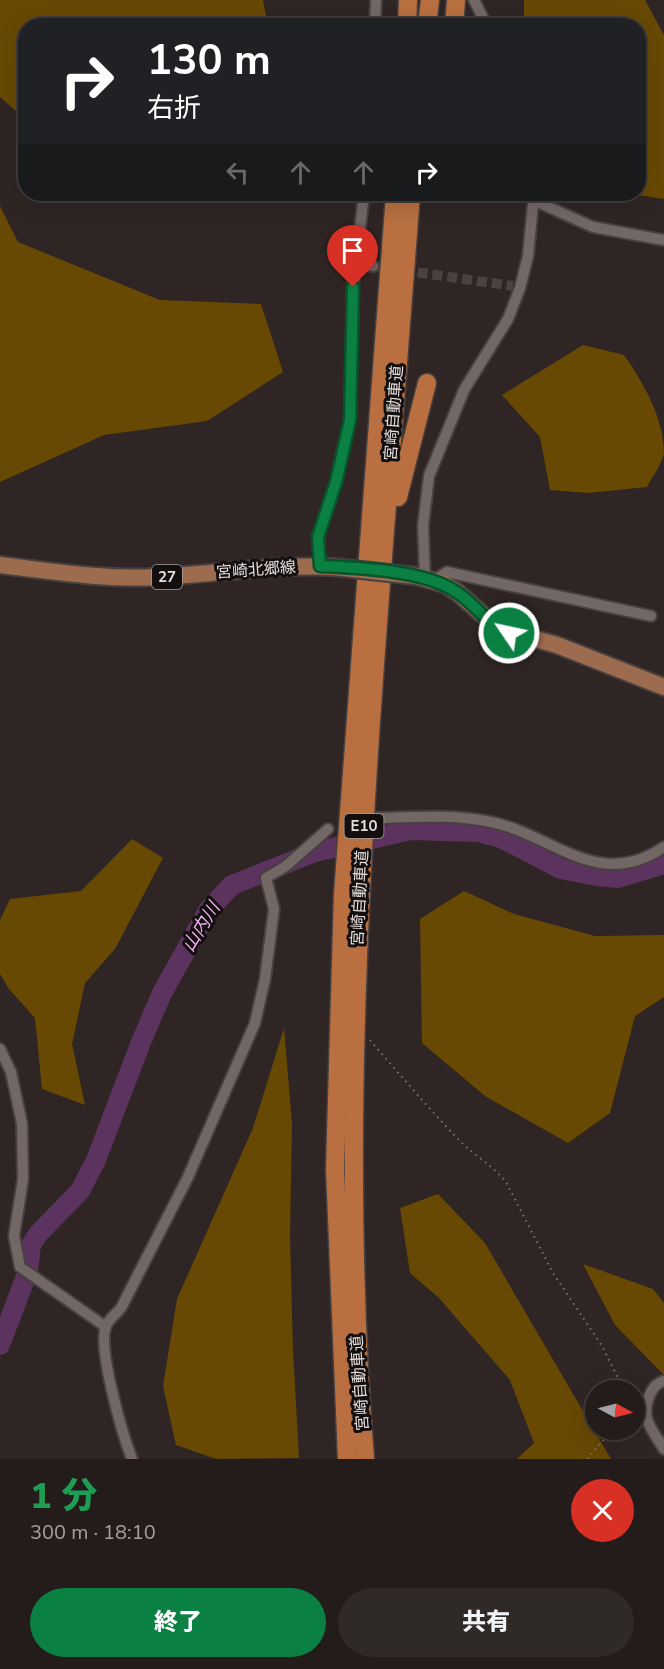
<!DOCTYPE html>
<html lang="ja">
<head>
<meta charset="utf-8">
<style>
  body { margin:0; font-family:"Nunito Sans","Noto Sans JP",sans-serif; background:#2f2928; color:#f1f3f6; height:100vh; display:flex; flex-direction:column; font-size:22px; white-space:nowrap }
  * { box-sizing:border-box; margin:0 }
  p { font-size:20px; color:#a3a1a3 }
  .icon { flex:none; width:33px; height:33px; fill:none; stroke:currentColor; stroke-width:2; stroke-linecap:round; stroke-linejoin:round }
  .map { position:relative; height:1459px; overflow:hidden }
  .panel { display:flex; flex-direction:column; background:#231c1b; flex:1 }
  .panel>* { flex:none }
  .banner { position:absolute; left:18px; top:18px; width:628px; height:183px; border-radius:24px; box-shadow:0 6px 24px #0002,0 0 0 2px #403a3a; background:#202124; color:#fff; overflow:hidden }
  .needle { width:39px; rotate:97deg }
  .buttons { position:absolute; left:585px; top:1380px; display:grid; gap:12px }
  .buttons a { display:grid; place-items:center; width:60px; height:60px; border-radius:50%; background:#231c1b; box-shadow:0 6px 24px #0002,0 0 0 2px #403a3a; font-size:30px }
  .pin { position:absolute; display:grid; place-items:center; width:51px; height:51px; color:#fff; margin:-62px -26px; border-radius:50% 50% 50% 0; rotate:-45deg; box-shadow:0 0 6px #0007 }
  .pin .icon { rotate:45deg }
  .me { position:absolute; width:66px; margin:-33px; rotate:304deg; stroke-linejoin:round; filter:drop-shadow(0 0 4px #0008) }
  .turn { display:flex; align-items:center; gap:21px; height:126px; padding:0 30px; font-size:27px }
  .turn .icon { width:78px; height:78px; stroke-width:2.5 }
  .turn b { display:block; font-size:42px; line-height:51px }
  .lanes { display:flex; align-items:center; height:57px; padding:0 30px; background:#0003; justify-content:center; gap:30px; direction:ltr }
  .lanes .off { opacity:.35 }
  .round { display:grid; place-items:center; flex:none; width:63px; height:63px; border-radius:32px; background:#2f2928 }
  .overview { display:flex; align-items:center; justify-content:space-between; height:102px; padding:0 30px }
  h1 { font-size:36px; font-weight:800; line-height:45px; color:#1e9e55 }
  .button { display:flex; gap:12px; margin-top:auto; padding:12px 30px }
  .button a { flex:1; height:69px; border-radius:36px; background:#0b8043; color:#fff; font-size:24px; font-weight:800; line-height:69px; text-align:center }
  .button a+a { background:#2f2928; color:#f1f3f6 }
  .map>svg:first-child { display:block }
  .forest { fill:#674903 }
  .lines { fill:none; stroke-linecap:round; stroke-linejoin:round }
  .river { stroke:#5c335e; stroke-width:20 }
  .minor-tunnel { stroke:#4a4140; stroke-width:10; stroke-dasharray:10 5; stroke-linecap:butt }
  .minor-casing { stroke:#48403f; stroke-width:14 }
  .primary-casing { stroke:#48403f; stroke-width:20 }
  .motorway-casing { stroke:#48403f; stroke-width:21 }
  .path { stroke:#7c7372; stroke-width:2; stroke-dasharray:1.5 4.5; stroke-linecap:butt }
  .minor { stroke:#736766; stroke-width:10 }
  .primary { stroke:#9d6c4f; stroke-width:16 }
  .motorway { stroke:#b96f40; stroke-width:18 }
  .primary-bridge-casing { stroke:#48403f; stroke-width:20; stroke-linecap:butt }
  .primary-bridge { stroke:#9d6c4f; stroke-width:16 }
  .route-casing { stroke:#07532c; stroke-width:15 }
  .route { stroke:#0b8043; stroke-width:10 }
  .labels { text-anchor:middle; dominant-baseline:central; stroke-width:6; stroke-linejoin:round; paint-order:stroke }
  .shield { fill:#140f0f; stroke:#a69f9e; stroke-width:1.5 }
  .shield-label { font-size:15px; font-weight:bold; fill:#e4dddc }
  .street-label { font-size:16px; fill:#e4dddc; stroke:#140f0f }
  .water-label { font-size:18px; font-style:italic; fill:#f2b0f5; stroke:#140f0f }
</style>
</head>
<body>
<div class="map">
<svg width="664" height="1459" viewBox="0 0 664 1459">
  <rect width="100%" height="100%" fill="#2f2524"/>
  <g class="forest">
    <path d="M0,0H263L268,25L26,26L25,119L0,97Z"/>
    <path d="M524,0H645L664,35V199L631,194H639V26L524,25Z"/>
    <path d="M0,206L18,242L160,300L261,304L283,372L207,421L104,435L0,482Z"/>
    <path d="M583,345L624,355C643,382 664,418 664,453C662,464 652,477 647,487L588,493L550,490L540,437L502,395Z"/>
    <path d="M132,839L163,858L115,949L85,983L72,1044L85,1105L42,1089L35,1018L9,989L0,974V920L10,899L81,891Z"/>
    <path d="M464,891L514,914L595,936L664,935V997L635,1016L610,1113L568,1143L485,1096L422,1043L420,919Z"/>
    <path d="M284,1028L292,1124L290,1236L293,1350L299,1458L216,1459L176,1445L163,1386L177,1299L253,1128Z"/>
    <path d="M438,1194L485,1243L611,1459H517L534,1443L510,1380L439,1298L410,1273L400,1208Z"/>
    <path d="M583,1264L653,1289L664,1303V1375L615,1325Z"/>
  </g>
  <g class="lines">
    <path class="river" d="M0,1345L28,1271L31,1245L38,1234L80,1191L96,1160L141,1042L162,993L209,909L232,885L315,852L411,830L479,832L501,838L561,869L596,876L618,878L664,864"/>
    <path class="minor-tunnel" d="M373,266L513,286"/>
    <defs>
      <g id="minor">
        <path d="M474,0L487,26"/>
        <path d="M375,26L376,0"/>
        <path d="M533,200L593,227L664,240"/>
        <path d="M356,263L373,266"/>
        <path d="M320,566L318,536L336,482L350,420L353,287L364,194"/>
        <path d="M425,578L423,526L429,476L464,390L508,319L520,288L528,256L534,194"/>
        <path d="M434,580L447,572L651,616"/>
        <path d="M377,818C415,817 454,814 491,822C554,835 598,892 664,847"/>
        <path d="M0,1049L11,1072L22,1124L23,1179L14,1236L20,1267L106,1327"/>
        <path d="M664,1381C655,1384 652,1389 649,1397C640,1418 653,1431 664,1449"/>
        <path d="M132,1459C123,1436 97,1348 106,1326C108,1320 117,1313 121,1308L188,1177L255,1023L265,979L274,909L266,878L286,866L328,829"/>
      </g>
      <g id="primary">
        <path d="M0,565C51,571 104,580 156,577C215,574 274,564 334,567"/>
        <path d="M416,576L444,584L457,592L499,629L557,645L664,687"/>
      </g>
      <g id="motorway">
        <path d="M407,26L408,0"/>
        <path d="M427,26L430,0"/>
        <path d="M454,26L456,0"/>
        <path d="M398,497L427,383"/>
        <path d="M347,1459L335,1169L343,894L395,194"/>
        <path d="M365,1459C339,1136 363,814 388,492C396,393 403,293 411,194"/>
      </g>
    </defs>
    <use href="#minor" class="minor-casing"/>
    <use href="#primary" class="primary-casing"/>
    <use href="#motorway" class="motorway-casing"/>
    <g class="path">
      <path d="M370,1040C400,1075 429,1109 461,1142C475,1156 493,1166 506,1182L553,1273L602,1346L624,1390"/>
      <path d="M587,1459L612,1430"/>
    </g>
    <use href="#minor" class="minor"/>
    <use href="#primary" class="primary"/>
    <use href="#motorway" class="motorway"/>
    <defs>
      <path id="primary-bridge" d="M334,567L416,576"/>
    </defs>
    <use href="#primary-bridge" class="primary-bridge-casing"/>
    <use href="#primary-bridge" class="primary-bridge"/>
  </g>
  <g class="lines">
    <defs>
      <path id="route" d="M353,287L350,420L336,482L318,537L320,566C359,568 423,570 455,591C475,603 488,626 509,633"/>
    </defs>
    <use href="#route" class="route-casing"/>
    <use href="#route" class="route"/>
  </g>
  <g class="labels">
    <g class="shield">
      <rect x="152" y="565" width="30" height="24" rx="4.5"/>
      <rect x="344.5" y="814" width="39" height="24" rx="4.5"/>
    </g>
    <g class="shield-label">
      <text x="167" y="577">27</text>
      <text x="364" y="826">E10</text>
    </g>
    <g class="street-label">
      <text transform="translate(394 413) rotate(-86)">宮崎自動車道</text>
      <text transform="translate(256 570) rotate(-4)">宮崎北郷線</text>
      <text transform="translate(360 898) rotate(-87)">宮崎自動車道</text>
      <text transform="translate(360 1383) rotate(-94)">宮崎自動車道</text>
    </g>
    <g class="water-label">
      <text transform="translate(201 927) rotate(-58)">山内川</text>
    </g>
  </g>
</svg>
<div class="buttons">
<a><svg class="needle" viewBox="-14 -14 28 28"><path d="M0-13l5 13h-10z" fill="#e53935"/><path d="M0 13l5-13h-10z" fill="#a3a1a3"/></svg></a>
</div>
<div class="pin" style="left:353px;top:287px;background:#d93025"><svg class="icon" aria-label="arrive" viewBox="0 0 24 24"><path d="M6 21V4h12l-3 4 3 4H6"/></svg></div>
<svg class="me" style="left:509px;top:633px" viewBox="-20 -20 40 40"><circle r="17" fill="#0b8043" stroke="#fff" stroke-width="3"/><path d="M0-11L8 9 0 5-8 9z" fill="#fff"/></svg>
<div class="banner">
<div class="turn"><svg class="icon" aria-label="right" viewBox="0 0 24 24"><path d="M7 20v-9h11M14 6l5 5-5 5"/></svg><div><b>130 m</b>右折</div></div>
<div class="lanes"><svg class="icon off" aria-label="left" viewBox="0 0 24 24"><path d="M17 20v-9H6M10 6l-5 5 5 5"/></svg><svg class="icon off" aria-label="ahead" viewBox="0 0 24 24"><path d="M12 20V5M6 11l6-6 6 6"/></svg><svg class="icon off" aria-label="ahead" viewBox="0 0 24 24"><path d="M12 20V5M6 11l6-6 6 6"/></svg><svg class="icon" aria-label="right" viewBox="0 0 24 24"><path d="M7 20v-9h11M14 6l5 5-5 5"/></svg></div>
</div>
</div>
<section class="panel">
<div class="overview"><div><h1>1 分</h1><p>300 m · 18:10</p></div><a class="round" style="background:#d93025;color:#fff"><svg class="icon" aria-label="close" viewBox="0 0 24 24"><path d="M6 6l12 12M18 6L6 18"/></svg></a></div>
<div class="button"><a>終了</a><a>共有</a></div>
</section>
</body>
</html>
